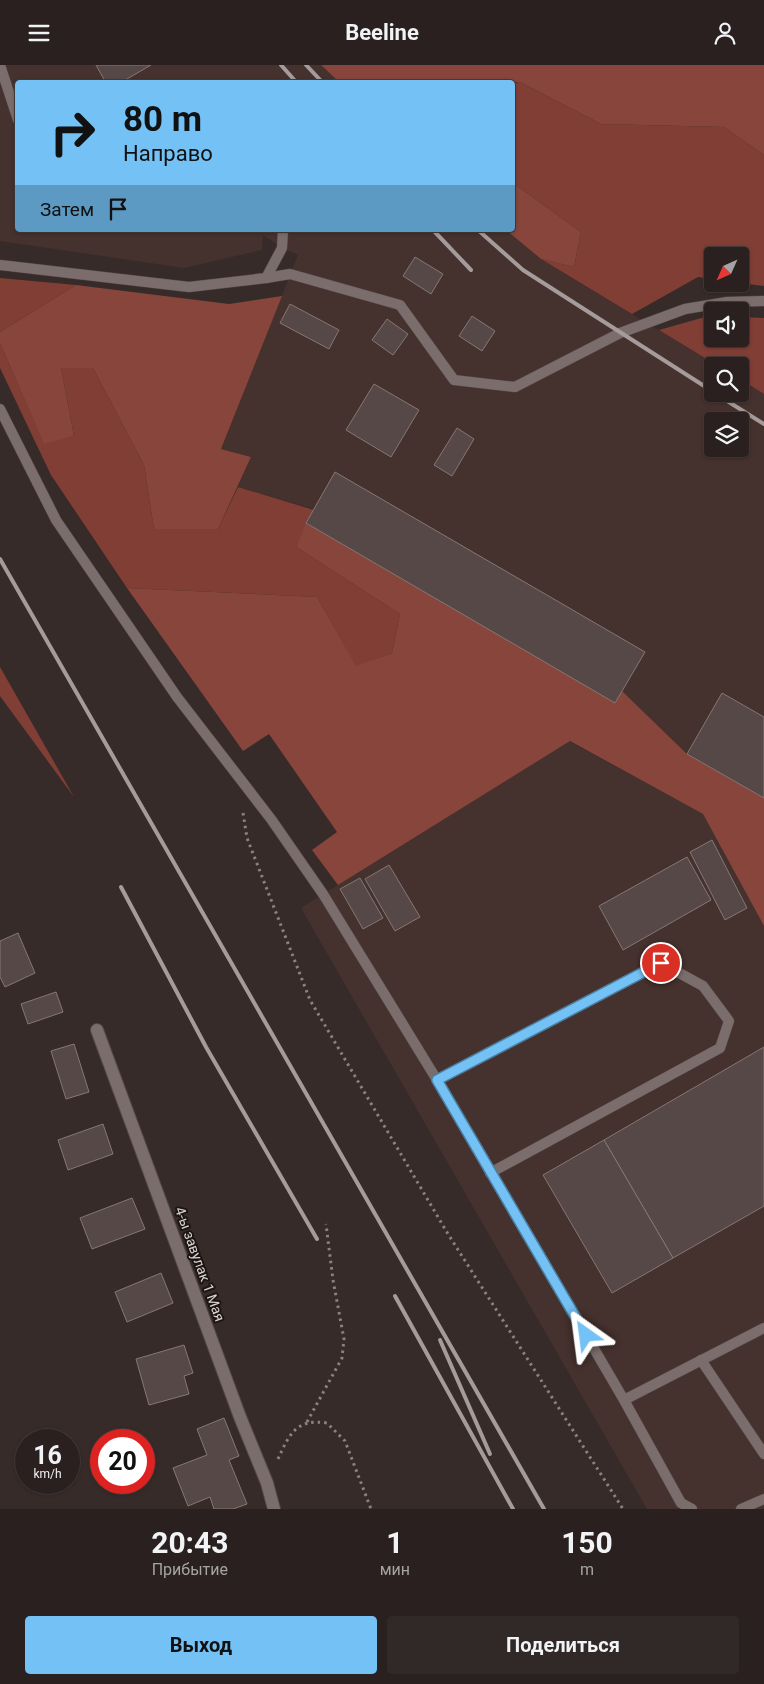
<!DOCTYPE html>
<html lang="ru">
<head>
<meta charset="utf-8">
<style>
  body { margin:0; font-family:Roboto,sans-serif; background:#312828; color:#f1f3f6; height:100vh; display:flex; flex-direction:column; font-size:19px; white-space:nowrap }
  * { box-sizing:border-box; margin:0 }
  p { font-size:16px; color:#a5a3a4 }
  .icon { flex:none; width:28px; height:28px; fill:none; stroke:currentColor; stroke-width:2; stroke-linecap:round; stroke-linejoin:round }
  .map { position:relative; height:1444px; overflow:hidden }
  .details { display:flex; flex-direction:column; background:#29201f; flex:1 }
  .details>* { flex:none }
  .banner { position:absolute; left:15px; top:15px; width:500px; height:152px; border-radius:5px; box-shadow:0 1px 4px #0004,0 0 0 1px #453e3d; background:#73c1f5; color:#111; overflow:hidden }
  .needle { width:32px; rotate:225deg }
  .tools { position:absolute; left:704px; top:182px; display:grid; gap:10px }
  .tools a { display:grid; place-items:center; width:45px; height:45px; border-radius:5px; background:#29201f; box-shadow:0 1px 4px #0004,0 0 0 1px #453e3d; font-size:25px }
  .speed { position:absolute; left:15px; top:1364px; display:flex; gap:10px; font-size:25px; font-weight:700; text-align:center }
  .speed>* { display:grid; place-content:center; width:65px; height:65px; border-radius:50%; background:#29201f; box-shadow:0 1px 4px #0004,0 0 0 1px #453e3d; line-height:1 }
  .speed small { font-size:12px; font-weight:400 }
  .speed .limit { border:8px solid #d22; background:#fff; color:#111 }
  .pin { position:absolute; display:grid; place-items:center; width:42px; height:42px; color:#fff; margin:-21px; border:2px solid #fff; border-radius:50%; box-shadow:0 1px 5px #0007 }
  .me { position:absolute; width:55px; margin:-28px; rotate:329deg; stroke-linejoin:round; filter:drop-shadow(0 0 4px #0008) }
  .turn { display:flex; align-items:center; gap:18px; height:105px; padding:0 25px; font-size:22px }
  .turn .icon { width:65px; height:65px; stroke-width:2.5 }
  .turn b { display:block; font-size:35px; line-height:42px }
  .then { display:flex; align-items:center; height:48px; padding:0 25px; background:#0003; gap:10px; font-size:19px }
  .eta { display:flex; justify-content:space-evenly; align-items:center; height:85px; text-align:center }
  .eta b { font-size:30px; font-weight:700; line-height:35px }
  .action { display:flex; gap:10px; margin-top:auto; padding:10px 25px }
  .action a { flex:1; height:58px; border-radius:5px; background:#73c1f5; color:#111; font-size:20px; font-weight:700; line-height:58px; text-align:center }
  .action a+a { background:#312828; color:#f1f3f6 }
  header { display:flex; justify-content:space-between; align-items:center; height:65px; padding:0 25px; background:#29201f; font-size:22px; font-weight:700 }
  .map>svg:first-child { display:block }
  .built { fill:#45312e; fill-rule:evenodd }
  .green { fill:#803e35 }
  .forest { fill:#87453b }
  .building { fill:#564846; stroke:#857774 }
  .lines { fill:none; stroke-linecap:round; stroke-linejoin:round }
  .service-casing { stroke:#534a48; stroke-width:11 }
  .minor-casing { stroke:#534a48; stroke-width:14 }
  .path { stroke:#8b817f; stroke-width:3; stroke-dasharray:2.5 4; stroke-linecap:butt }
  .service { stroke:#7b6d6b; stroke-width:10 }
  .minor { stroke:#7b6d6b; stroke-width:12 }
  .rail { stroke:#a49b9a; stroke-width:4 }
  .route-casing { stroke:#4b7d9f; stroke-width:12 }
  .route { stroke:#73c1f5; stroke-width:9 }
  .labels { text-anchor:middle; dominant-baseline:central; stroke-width:4; stroke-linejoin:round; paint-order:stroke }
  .street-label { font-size:14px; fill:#dcd4d3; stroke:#1b1514 }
</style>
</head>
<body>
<header><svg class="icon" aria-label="menu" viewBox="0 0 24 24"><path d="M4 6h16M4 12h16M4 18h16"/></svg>Beeline<svg class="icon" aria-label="person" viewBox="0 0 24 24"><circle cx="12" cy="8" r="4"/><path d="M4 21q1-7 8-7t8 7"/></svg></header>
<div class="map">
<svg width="764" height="1444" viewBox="0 0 764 1444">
  <rect width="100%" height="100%" fill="#372b29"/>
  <g class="built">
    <path d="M0,0H321L339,17L18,18V165H506L541,194L718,301H712V329H740V314L764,329V733L687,689L622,626L615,638L306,458L314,444L238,422L251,392L221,384L298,190L282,183L263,170L262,185L184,203L0,176ZM712,356H740V384H712Z"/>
    <path d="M569,676L703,749L764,861V1444H647L301,843Z"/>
  </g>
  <g class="green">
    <path d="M520,17L601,59L724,62L764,90V221L740,218V191H712V214L698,212L632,249L541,194L574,202L581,167L513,118V18Z"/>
    <path d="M0,213L76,220L0,267Z"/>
    <path d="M712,250V274H740V252L764,253V329L740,314V301H718L659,265Z"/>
    <path d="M0,278L44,378L74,371L61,303H93L144,400L154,464H218L238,422L314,445L296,482L400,549L392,588L356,602L317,532L127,523L51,410L0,303Z"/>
    <path d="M0,602L74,732L0,631Z"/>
  </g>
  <g class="forest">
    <path d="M321,0H764V90L724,62L601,59L520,17H339Z"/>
    <path d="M513,118L581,167L574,202L541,194L506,165H512Z"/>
    <path d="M76,220L229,239L282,231L221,384L251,392L218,464H154L144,400L93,303H61L74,371L44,379L0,278V267Z"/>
    <path d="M306,458L615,637L622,626L687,689L764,733V861L703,749L570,676L338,820L312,785L337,767L269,669L243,686L127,523L317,532L356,601L392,588L400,549L296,482Z"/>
  </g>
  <g class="building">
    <path d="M96,0H151L120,18H106Z"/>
    <path d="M415,192L443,209L431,229L403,211Z"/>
    <path d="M290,239L339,265L329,284L280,258Z"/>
    <path d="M472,251L495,266L482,286L459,271Z"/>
    <path d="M387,254L408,269L393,290L372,275Z"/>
    <path d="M374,319L419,345L391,392L346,365Z"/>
    <path d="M457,363L474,374L452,411L434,400Z"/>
    <path d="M335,407L645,587L615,638L306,458Z"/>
    <path d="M722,628L764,652V733L687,689Z"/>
    <path d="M712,775L747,843L725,855L690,787Z"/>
    <path d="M687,792L711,835L623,885L599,841Z"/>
    <path d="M389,800L420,852L395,866L365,814Z"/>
    <path d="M360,813L383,853L363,864L340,824Z"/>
    <path d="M18,868L35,908L5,922L0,912V876Z"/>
    <path d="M56,927L63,947L28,959L21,939Z"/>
    <path d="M74,979L89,1027L66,1034L51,986Z"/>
    <path d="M764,982V1141L673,1193L604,1075Z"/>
    <path d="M103,1059L113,1089L68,1105L58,1075Z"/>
    <path d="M604,1075L673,1193L612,1228L543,1110Z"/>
    <path d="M132,1133L145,1164L92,1184L80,1153Z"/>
    <path d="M161,1208L173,1238L127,1257L115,1227Z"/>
    <path d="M184,1280L193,1308L184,1311L189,1329L149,1340L136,1294Z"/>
    <path d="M224,1353L239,1391L229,1395L247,1439L233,1444H214L210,1432L188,1441L173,1403L207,1390L197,1364Z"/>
  </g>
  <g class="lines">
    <defs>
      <g id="service">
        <path d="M0,0L18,55"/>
        <path d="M0,200L189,222L266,213L282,183L283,165"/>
        <path d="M266,213L290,209L400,240L454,315L515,322L620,268L685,244L727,237L764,236"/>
        <path d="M0,344L56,455L177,632L271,754L323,829L437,1015L624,1335L681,1438L692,1444"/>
        <path d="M437,1015L661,898L703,921L729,956L720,983L490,1108"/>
        <path d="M701,1295L764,1389"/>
        <path d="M624,1335L764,1263"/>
        <path d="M741,1444L764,1434"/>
      </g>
      <path id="minor" d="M97,965L240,1352L267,1418L274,1444"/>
    </defs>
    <use href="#service" class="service-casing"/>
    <use href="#minor" class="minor-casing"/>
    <g class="path">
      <path d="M243,748L247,773L310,935L448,1169L623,1444"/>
      <path d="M307,1357L342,1293L344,1274L333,1215L326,1159"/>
      <path d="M278,1394C289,1370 296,1353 327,1358L345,1376L371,1444"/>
    </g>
    <use href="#service" class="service"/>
    <use href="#minor" class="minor"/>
    <g class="rail">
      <path d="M281,0L297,18"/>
      <path d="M306,0L323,18"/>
      <path d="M433,165L471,205"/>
      <path d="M478,165L523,205L712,326"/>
      <path d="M716,329L764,359"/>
      <path d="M0,494L544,1444"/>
      <path d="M121,822L206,982L317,1174"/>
      <path d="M395,1231L513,1444"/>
      <path d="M440,1275L490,1389"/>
    </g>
  </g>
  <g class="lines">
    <defs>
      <path id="route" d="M586,1270L437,1015L661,898"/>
    </defs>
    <use href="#route" class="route-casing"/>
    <use href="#route" class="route"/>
  </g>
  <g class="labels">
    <g class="street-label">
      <text transform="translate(200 1199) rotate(70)">4-ы завулак 1 Мая</text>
    </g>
  </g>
</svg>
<div class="tools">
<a><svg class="needle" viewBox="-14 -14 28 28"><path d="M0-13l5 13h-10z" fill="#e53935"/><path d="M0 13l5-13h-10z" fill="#a5a3a4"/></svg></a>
<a><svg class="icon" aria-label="sound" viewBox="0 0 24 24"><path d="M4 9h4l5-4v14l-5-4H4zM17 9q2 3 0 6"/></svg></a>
<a><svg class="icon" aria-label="search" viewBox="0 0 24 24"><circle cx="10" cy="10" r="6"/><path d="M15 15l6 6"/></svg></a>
<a><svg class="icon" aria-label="layers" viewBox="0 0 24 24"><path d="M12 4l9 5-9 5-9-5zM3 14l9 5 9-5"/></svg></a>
</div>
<div class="speed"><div>16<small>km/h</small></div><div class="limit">20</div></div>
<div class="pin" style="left:661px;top:898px;background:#d93025"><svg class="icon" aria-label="arrive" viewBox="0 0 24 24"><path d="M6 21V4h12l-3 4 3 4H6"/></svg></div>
<svg class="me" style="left:586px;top:1270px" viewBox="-20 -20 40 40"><path d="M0-17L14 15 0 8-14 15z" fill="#73c1f5" stroke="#fff" stroke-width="4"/></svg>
<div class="banner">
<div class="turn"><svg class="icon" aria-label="right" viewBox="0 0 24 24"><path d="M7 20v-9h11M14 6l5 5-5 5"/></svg><div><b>80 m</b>Направо</div></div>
<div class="then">Затем<svg class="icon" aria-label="arrive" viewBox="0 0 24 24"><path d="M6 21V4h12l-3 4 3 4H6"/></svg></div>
</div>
</div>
<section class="details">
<div class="eta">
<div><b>20:43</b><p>Прибытие</p></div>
<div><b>1</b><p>мин</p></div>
<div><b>150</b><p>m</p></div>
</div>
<div class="action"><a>Выход</a><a>Поделиться</a></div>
</section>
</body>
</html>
